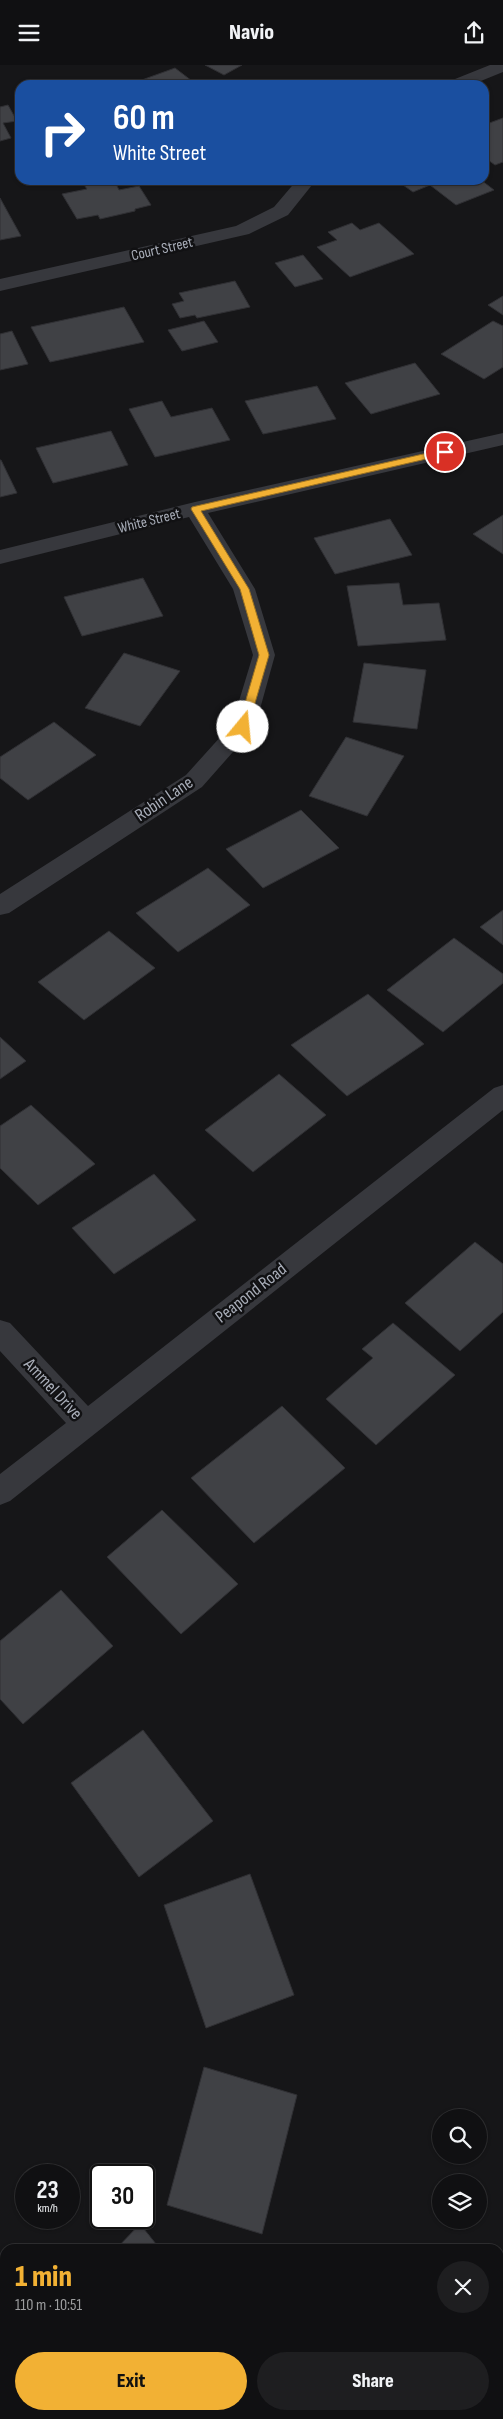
<!DOCTYPE html>
<html lang="en">
<head>
<meta charset="utf-8">
<style>
  body { margin:0; font-family:"Sofia Sans Condensed",sans-serif; background:#1e1e20; color:#f1f3f6; height:100vh; display:flex; flex-direction:column; font-size:19px; white-space:nowrap }
  * { box-sizing:border-box; margin:0 }
  p { font-size:16px; color:#9c9d9f }
  .icon { flex:none; width:28px; height:28px; fill:none; stroke:currentColor; stroke-width:2; stroke-linecap:round; stroke-linejoin:round }
  .map { position:relative; flex:1; overflow:hidden }
  .details { position:absolute; left:0px; top:2179px; width:504px; height:176px; display:flex; flex-direction:column; background:#101012; border-radius:15px 15px 0 0; box-shadow:0 1px 4px #0004,0 0 0 1px #303032 }
  .details>* { flex:none }
  .hud { position:absolute; left:15px; top:15px; width:474px; height:105px; border-radius:15px; box-shadow:0 1px 4px #0004,0 0 0 1px #303032; background:#1a4fa0; color:#fff; overflow:hidden }
  .tools { position:absolute; left:432px; top:2044px; display:grid; gap:10px }
  .tools a { display:grid; place-items:center; width:55px; height:55px; border-radius:50%; background:#101012; box-shadow:0 1px 4px #0004,0 0 0 1px #303032; font-size:25px }
  .speed { position:absolute; left:15px; top:2099px; display:flex; gap:10px; font-size:25px; font-weight:700; text-align:center }
  .speed>* { display:grid; place-content:center; width:65px; height:65px; border-radius:50%; background:#101012; box-shadow:0 1px 4px #0004,0 0 0 1px #303032; line-height:1 }
  .speed small { font-size:12px; font-weight:400 }
  .speed .limit { border:2px solid #111; border-radius:8px; background:#fff; color:#111 }
  .pin { position:absolute; display:grid; place-items:center; width:42px; height:42px; color:#fff; margin:-21px; border:2px solid #fff; border-radius:50%; box-shadow:0 1px 5px #0007 }
  .me { position:absolute; width:55px; margin:-28px; rotate:17deg; stroke-linejoin:round; filter:drop-shadow(0 0 4px #0008) }
  .turn { display:flex; align-items:center; gap:18px; height:105px; padding:0 15px; font-size:22px }
  .turn .icon { width:65px; height:65px; stroke-width:2.5 }
  .turn b { display:block; font-size:35px; line-height:42px }
  .round { display:grid; place-items:center; flex:none; width:52px; height:52px; border-radius:26px; background:#1e1e20 }
  .head { display:flex; align-items:center; justify-content:space-between; height:85px; padding:0 15px }
  h1 { font-size:30px; font-weight:800; line-height:38px; color:#f2b134 }
  .primary-button { display:flex; gap:10px; margin-top:auto; padding:10px 15px }
  .primary-button a { flex:1; height:58px; border-radius:30px; background:#f2b134; color:#111; font-size:20px; font-weight:800; line-height:58px; text-align:center }
  .primary-button a+a { background:#1e1e20; color:#f1f3f6 }
  header { display:flex; justify-content:space-between; align-items:center; height:65px; padding:0 15px; background:#101012; font-size:22px; font-weight:800 }
  .map>svg:first-child { display:block }
  .building { fill:#404145; stroke:#303034 }
  .lines { fill:none; stroke-linecap:round; stroke-linejoin:round }
  .minor { fill:#37383d; fill-rule:evenodd }
  .route { fill:#f2b134; stroke:#9d7322 }
  .labels { text-anchor:middle; dominant-baseline:central; stroke-width:5; stroke-linejoin:round; paint-order:stroke }
  .far-street-label { font-size:15px; fill:#a8adb8; stroke:#111113 }
  .street-label { font-size:18px; fill:#a8adb8; stroke:#111113 }
</style>
</head>
<body>
<header><svg class="icon" aria-label="menu" viewBox="0 0 24 24"><path d="M4 6h16M4 12h16M4 18h16"/></svg>Navio<svg class="icon" aria-label="share" viewBox="0 0 24 24"><path d="M12 15V3M7 8l5-5 5 5M5 13v7h14v-7"/></svg></header>
<div class="map">
<svg width="503" height="2354" viewBox="0 0 503 2354">
  <rect width="100%" height="100%" fill="#161618"/>
  <g class="building">
    <path d="M205,0H242L224,10Z"/>
    <path d="M175,3L192,16L185,20H128Z"/>
    <path d="M8,40L17,56L3,58L11,73L0,76V42Z"/>
    <path d="M503,53V97L495,100L484,92V76L487,74L484,72V60Z"/>
    <path d="M89,115H107L110,120L116,119L119,125L139,121L151,140L135,144V146L100,154L98,150L77,154L62,129L87,124L82,117Z"/>
    <path d="M396,115H481L494,125L456,140L430,120L413,127Z"/>
    <path d="M0,133L21,171L0,175Z"/>
    <path d="M352,158L360,165L379,158L414,189L350,212L317,182L337,175L328,167Z"/>
    <path d="M303,190L323,214L295,222L275,198Z"/>
    <path d="M235,216L250,242L197,253L195,250L180,253L172,239L184,236L179,228Z"/>
    <path d="M503,231V250L488,240Z"/>
    <path d="M124,242L144,277L50,297L31,262Z"/>
    <path d="M204,256L218,277L182,286L168,265Z"/>
    <path d="M493,256L503,261V302L484,314L441,289Z"/>
    <path d="M12,266L28,299L0,305V269Z"/>
    <path d="M415,298L440,329L371,349L345,318Z"/>
    <path d="M317,321L336,354L263,369L245,336Z"/>
    <path d="M162,336L171,352L212,343L230,375L155,392L129,344Z"/>
    <path d="M111,366L128,400L53,418L36,383Z"/>
    <path d="M0,395H1L17,428L0,432Z"/>
    <path d="M503,450V489L473,469Z"/>
    <path d="M390,454L412,490L335,509L314,473Z"/>
    <path d="M143,513L163,551L82,571L64,532Z"/>
    <path d="M399,518L403,540L439,538L446,575L358,581L347,521Z"/>
    <path d="M124,588L180,606L140,661L85,643Z"/>
    <path d="M364,598L426,605L417,664L353,657Z"/>
    <path d="M54,657L96,690L28,735L0,713V692Z"/>
    <path d="M346,672L404,691L367,751L309,731Z"/>
    <path d="M301,745L339,783L263,823L226,784Z"/>
    <path d="M208,803L250,840L178,887L136,848Z"/>
    <path d="M503,845V880L480,862Z"/>
    <path d="M109,866L155,903L84,955L38,917Z"/>
    <path d="M454,873L503,909V918L443,967L387,925Z"/>
    <path d="M368,929L424,979L347,1031L291,980Z"/>
    <path d="M0,972L26,996L0,1014Z"/>
    <path d="M279,1009L326,1050L253,1107L205,1065Z"/>
    <path d="M31,1040L95,1099L38,1140L0,1103V1061Z"/>
    <path d="M154,1109L196,1155L114,1209L72,1163Z"/>
    <path d="M475,1177L503,1199V1247L460,1286L405,1238Z"/>
    <path d="M393,1258L455,1310L376,1380L326,1334L373,1293L362,1284Z"/>
    <path d="M282,1341L345,1403L254,1478L191,1413Z"/>
    <path d="M162,1445L238,1519L181,1569L107,1492Z"/>
    <path d="M61,1525L113,1581L23,1659L0,1634V1576Z"/>
    <path d="M143,1665L213,1756L139,1812L71,1718Z"/>
    <path d="M250,1809L294,1930L206,1963L164,1840Z"/>
    <path d="M204,2002L297,2030L262,2169L167,2140Z"/>
    <path d="M140,2159L160,2184H116Z"/>
  </g>
  <g class="lines">
    <g class="minor">
      <path d="M490,0H503V7L471,20H447L450,16Z"/>
      <path d="M297,115H316L288,150L249,169L0,226V214L236,161L274,142Z"/>
      <path d="M503,368V380L208,448L255,524L275,590L255,662L202,722L9,848L0,850V829L186,710L232,659L253,590L233,524L189,452L0,499V485L195,437Z"/>
      <path d="M503,1020V1045L10,1436L0,1440V1409L66,1358L0,1286V1255L10,1258L88,1341L494,1023Z"/>
    </g>
  </g>
  <path class="route" d="M445,384L450,387L448,389L201,446L249,524L269,590L248,662L243,665L239,664L238,662L259,590L240,524L191,444L192,442Z"/>
  <g class="labels">
    <g class="far-street-label">
      <text transform="translate(162 184) rotate(-13)">Court Street</text>
      <text transform="translate(149 456) rotate(-14)">White Street</text>
    </g>
    <g class="street-label">
      <text transform="translate(164 734) rotate(-34)">Robin Lane</text>
      <text transform="translate(251 1228) rotate(-38)">Peapond Road</text>
      <text transform="translate(53 1324) rotate(47)">Ammel Drive</text>
    </g>
  </g>
</svg>
<div class="tools">
<a><svg class="icon" aria-label="search" viewBox="0 0 24 24"><circle cx="10" cy="10" r="6"/><path d="M15 15l6 6"/></svg></a>
<a><svg class="icon" aria-label="layers" viewBox="0 0 24 24"><path d="M12 4l9 5-9 5-9-5zM3 14l9 5 9-5"/></svg></a>
</div>
<div class="speed"><div>23<small>km/h</small></div><div class="limit">30</div></div>
<div class="pin" style="left:445px;top:387px;background:#d93025"><svg class="icon" aria-label="arrive" viewBox="0 0 24 24"><path d="M6 21V4h12l-3 4 3 4H6"/></svg></div>
<svg class="me" style="left:243px;top:662px" viewBox="-20 -20 40 40"><circle r="19" fill="#fff"/><path d="M0-13L10 11 0 6-10 11z" fill="#f2b134"/></svg>
<div class="hud">
<div class="turn"><svg class="icon" aria-label="right" viewBox="0 0 24 24"><path d="M7 20v-9h11M14 6l5 5-5 5"/></svg><div><b>60 m</b>White Street</div></div>
</div>
<section class="details">
<div class="head"><div><h1>1 min</h1><p>110 m · 10:51</p></div><a class="round"><svg class="icon" aria-label="close" viewBox="0 0 24 24"><path d="M6 6l12 12M18 6L6 18"/></svg></a></div>
<div class="primary-button"><a>Exit</a><a>Share</a></div>
</section>
</div>
</body>
</html>
